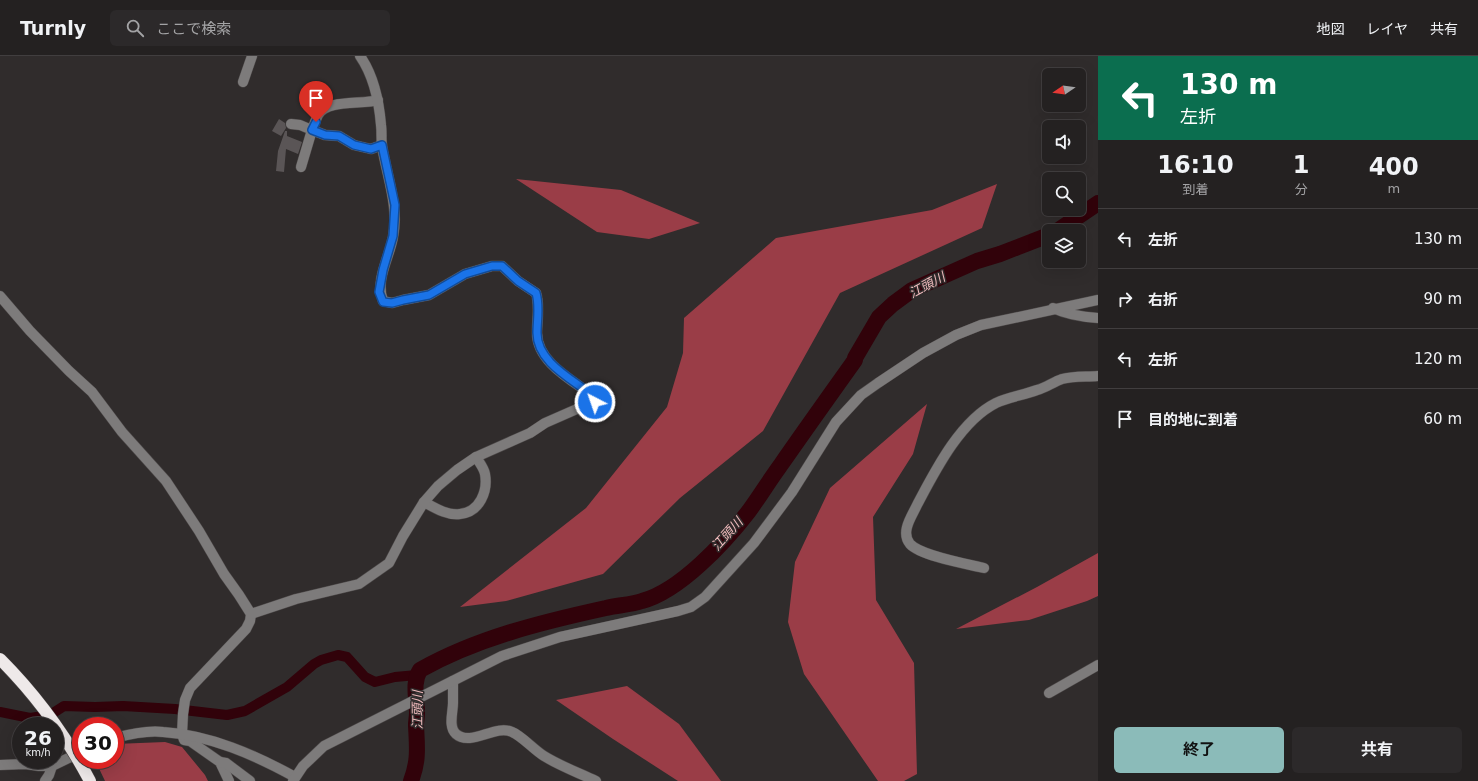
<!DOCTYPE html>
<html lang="ja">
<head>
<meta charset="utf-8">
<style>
  body { margin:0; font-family:"DejaVu Sans","Noto Sans JP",sans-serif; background:#2c292a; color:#f1f3f6; height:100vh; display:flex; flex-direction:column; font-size:15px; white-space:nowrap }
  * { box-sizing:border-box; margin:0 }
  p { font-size:13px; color:#a3a3a5 }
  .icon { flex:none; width:22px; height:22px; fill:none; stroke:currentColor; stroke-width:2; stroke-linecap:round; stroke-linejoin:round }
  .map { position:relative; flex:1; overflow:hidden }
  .sheet { display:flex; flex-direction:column; background:#242121; width:380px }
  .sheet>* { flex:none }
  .hud { background:#0b6e4f; color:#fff; overflow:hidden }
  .needle { width:26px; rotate:257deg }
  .controls { position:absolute; left:1042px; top:12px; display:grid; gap:8px }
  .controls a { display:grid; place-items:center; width:44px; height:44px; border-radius:6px; background:#242121; box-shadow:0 4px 16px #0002,0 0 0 1px #413e3f; font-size:20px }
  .speed { position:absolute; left:12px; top:661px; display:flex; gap:8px; font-size:20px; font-weight:700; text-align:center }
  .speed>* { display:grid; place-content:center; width:52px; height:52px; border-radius:50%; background:#242121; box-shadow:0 4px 16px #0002,0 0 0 1px #413e3f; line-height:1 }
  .speed small { font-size:10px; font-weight:400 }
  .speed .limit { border:6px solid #d22; background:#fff; color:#111 }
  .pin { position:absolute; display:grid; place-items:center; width:34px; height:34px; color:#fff; margin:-41px -17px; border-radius:50% 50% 50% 0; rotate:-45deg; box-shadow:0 0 4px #0007 }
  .pin .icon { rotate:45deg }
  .me { position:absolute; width:44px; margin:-22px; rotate:319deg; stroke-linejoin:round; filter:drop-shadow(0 0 3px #0008) }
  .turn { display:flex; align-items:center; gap:14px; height:84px; padding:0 16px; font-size:18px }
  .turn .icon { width:52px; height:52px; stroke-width:2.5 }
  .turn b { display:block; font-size:28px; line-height:34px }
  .eta { display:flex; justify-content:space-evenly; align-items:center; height:68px; text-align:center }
  .eta b { font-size:24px; font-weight:700; line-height:28px }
  .primary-button { display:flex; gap:8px; margin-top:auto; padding:8px 16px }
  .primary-button a { flex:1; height:46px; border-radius:6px; background:#8bbbb9; color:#111; font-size:16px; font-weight:700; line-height:46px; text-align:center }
  .primary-button a+a { background:#2c292a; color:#f1f3f6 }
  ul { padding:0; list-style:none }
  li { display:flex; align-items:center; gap:12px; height:60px; padding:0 16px; border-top:1px solid #413e3f }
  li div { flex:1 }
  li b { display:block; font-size:15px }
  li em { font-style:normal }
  header { display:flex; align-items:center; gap:24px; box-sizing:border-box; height:56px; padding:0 20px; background:#242121; border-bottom:1px solid #413e3f }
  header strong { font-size:19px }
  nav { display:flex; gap:22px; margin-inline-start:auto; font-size:14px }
  .search { width:280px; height:36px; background:#2c292a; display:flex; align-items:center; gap:10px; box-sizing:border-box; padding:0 14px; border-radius:6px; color:#a3a3a5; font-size:15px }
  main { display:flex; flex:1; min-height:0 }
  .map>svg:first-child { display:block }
  .forest { fill:#9a3d47 }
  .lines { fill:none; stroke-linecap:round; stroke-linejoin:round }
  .canal { stroke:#31020a; stroke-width:10 }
  .river { stroke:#31020a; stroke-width:16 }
  .building { fill:#5a5556 }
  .minor-casing { stroke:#4d4949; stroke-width:11 }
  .minor { stroke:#7d7b7b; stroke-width:10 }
  .highway-bridge-casing { stroke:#4d4949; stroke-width:13; stroke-linecap:butt }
  .highway-bridge { stroke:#eee9e9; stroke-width:12 }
  .route-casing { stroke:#114b97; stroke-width:10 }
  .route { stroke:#1a73e8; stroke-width:7 }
  .labels { text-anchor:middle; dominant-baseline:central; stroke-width:3; stroke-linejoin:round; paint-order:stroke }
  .water-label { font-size:13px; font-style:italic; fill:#f1bbbd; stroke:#302c2c }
</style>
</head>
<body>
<header>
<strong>Turnly</strong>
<div class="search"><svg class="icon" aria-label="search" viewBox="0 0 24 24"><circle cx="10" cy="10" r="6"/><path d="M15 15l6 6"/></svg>ここで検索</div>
<nav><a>地図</a><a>レイヤ</a><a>共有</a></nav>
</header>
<main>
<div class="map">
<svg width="1098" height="725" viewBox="0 0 1098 725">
  <rect width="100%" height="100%" fill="#302c2c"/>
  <g class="forest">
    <path d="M516,123L621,134L700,167L649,183L597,176Z"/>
    <path d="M997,128L982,172L840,237L763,375L680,442L603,518L506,545L460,551L586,452L667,351L683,297L684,262L776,182L932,154Z"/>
    <path d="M927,348L913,398L873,461L876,544L914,607L917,718L904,725H878L804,618L788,566L795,506L830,432Z"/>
    <path d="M1098,497V540L1087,545L1029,564L956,573L1037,531Z"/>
    <path d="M627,630L679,668L721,725H678L613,683L556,644Z"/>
    <path d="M165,686L182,691L205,719L208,725H105L95,704H115V688Z"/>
  </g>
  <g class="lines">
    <path class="canal" d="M0,656L30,662L50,659L64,650L95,651L123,650L175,653L227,659L245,655L287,631L314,608L321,604L338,599L347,601L365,621L375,626L395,621L417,619"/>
    <g class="river">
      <path d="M1057,175L1098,147"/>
      <path d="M411,725C419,704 417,691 416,669C416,665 417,661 417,657C417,643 412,627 420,614C477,582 542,566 606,552C618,549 630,549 642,545C680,535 725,486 749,455C760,440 769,425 780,410C805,374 830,339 855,304V302L879,261L893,248L912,234L977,205L1000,198L1049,179"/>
    </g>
  </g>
  <g class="building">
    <path d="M279,63L285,67L286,72L281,80L272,75Z"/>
    <path d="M285,75H287V80L302,86L298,98L286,93L284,116L276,115L278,95Z"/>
  </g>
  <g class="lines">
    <defs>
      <g id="minor">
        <path d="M243,26L252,0"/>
        <path d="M378,44C362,49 327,43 318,59C316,63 314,69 312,74L325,79L339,80L354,89L371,93L382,89"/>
        <path d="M291,68L300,69L312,74L301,111"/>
        <path d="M0,240L30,275L69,315L92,336L122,376L166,425L199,475L224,518L239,539L251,558L250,565L246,573L190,632L185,644L183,658L182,678L184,684L190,685L220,706L229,725"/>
        <path d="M1053,252C1068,259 1082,261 1098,262"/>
        <path d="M424,446C435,452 448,460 460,458C480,456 488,435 485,418C484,412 479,406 476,401"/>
        <path d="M984,512C967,508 921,500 910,488C900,476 912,460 917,449C935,415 960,365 996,347C1009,341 1024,339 1037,334C1046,332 1053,326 1062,323C1073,320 1086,321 1098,320"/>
        <path d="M251,558L296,543L359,528L389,507L403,480L424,446L438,430L457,414L476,401L530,377L545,367L586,349L592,348L595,346V342L592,339C572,324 537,306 537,277C537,264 540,249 536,237L518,225L502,210H492L465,218L429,239L403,244L392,247L383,245C375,223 389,203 393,181C399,150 387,121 382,90C381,83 382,76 381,69C379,45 374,20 360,0"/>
        <path d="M453,625C453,632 453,640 453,647C453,656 448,671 456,678C471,691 495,668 512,676C522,680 534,694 544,700C560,710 579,717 596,725"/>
        <path d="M1049,637L1098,609"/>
        <path d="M115,682C130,678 148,674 163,676C210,679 255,699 295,721"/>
        <path d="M220,706L226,707L250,725"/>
        <path d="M0,709L25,708L39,710H52L81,696"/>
        <path d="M45,725L49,719L52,710"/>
        <path d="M293,725L303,710L324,690L502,600L560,581L678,555L691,551L705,541L754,487L792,436L836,366L861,339L878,327L923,297L956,279L981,269L1098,244"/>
      </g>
    </defs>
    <use href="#minor" class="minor-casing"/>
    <use href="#minor" class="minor"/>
    <defs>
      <path id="highway-bridge" d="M0,603C36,639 66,680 90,725"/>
    </defs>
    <use href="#highway-bridge" class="highway-bridge-casing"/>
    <use href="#highway-bridge" class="highway-bridge"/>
  </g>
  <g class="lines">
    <defs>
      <path id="route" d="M316,66L312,74L325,79L339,80L354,89L371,93L382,89L395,149L393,180L383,214L379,236L383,246L392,247L403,244L429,239L465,218L492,210H502L518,225L536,237C540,250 537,264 537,277C537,306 572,323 592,339L595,342V346"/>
    </defs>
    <use href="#route" class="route-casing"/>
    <use href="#route" class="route"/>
  </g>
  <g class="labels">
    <g class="water-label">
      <text transform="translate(927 229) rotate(-28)">江頭川</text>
      <text transform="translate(727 478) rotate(-48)">江頭川</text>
      <text transform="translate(417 654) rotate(-90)">江頭川</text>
    </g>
  </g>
</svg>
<div class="controls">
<a><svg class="needle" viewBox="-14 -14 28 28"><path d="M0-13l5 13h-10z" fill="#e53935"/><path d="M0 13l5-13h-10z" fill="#a3a3a5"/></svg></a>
<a><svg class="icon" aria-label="sound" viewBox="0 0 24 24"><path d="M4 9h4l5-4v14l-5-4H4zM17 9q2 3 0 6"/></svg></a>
<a><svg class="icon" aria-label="search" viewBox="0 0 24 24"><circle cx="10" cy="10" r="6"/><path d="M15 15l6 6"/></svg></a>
<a><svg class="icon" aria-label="layers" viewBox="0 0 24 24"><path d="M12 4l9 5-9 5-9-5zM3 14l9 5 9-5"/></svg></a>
</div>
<div class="speed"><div>26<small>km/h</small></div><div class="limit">30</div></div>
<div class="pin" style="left:316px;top:66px;background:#d93025"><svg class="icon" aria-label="arrive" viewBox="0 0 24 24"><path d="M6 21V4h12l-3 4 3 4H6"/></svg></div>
<svg class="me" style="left:595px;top:346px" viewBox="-20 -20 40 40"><circle r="17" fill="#1a73e8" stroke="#fff" stroke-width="3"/><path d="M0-11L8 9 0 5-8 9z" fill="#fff"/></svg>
</div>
<section class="sheet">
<div class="hud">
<div class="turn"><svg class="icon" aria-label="left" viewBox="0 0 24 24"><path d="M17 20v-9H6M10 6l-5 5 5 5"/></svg><div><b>130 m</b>左折</div></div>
</div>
<div class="eta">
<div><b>16:10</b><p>到着</p></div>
<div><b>1</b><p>分</p></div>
<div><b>400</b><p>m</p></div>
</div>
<ul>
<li><svg class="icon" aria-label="left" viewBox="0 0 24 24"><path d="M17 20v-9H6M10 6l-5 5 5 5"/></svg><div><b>左折</b></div><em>130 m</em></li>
<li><svg class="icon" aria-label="right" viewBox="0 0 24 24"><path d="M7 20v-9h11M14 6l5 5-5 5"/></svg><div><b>右折</b></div><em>90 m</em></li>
<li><svg class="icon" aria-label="left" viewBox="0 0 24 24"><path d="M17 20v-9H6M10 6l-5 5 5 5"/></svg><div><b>左折</b></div><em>120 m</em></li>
<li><svg class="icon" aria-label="arrive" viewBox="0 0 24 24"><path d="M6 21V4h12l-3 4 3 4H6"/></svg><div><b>目的地に到着</b></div><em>60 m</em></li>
</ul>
<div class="primary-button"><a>終了</a><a>共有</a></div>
</section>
</main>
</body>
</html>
